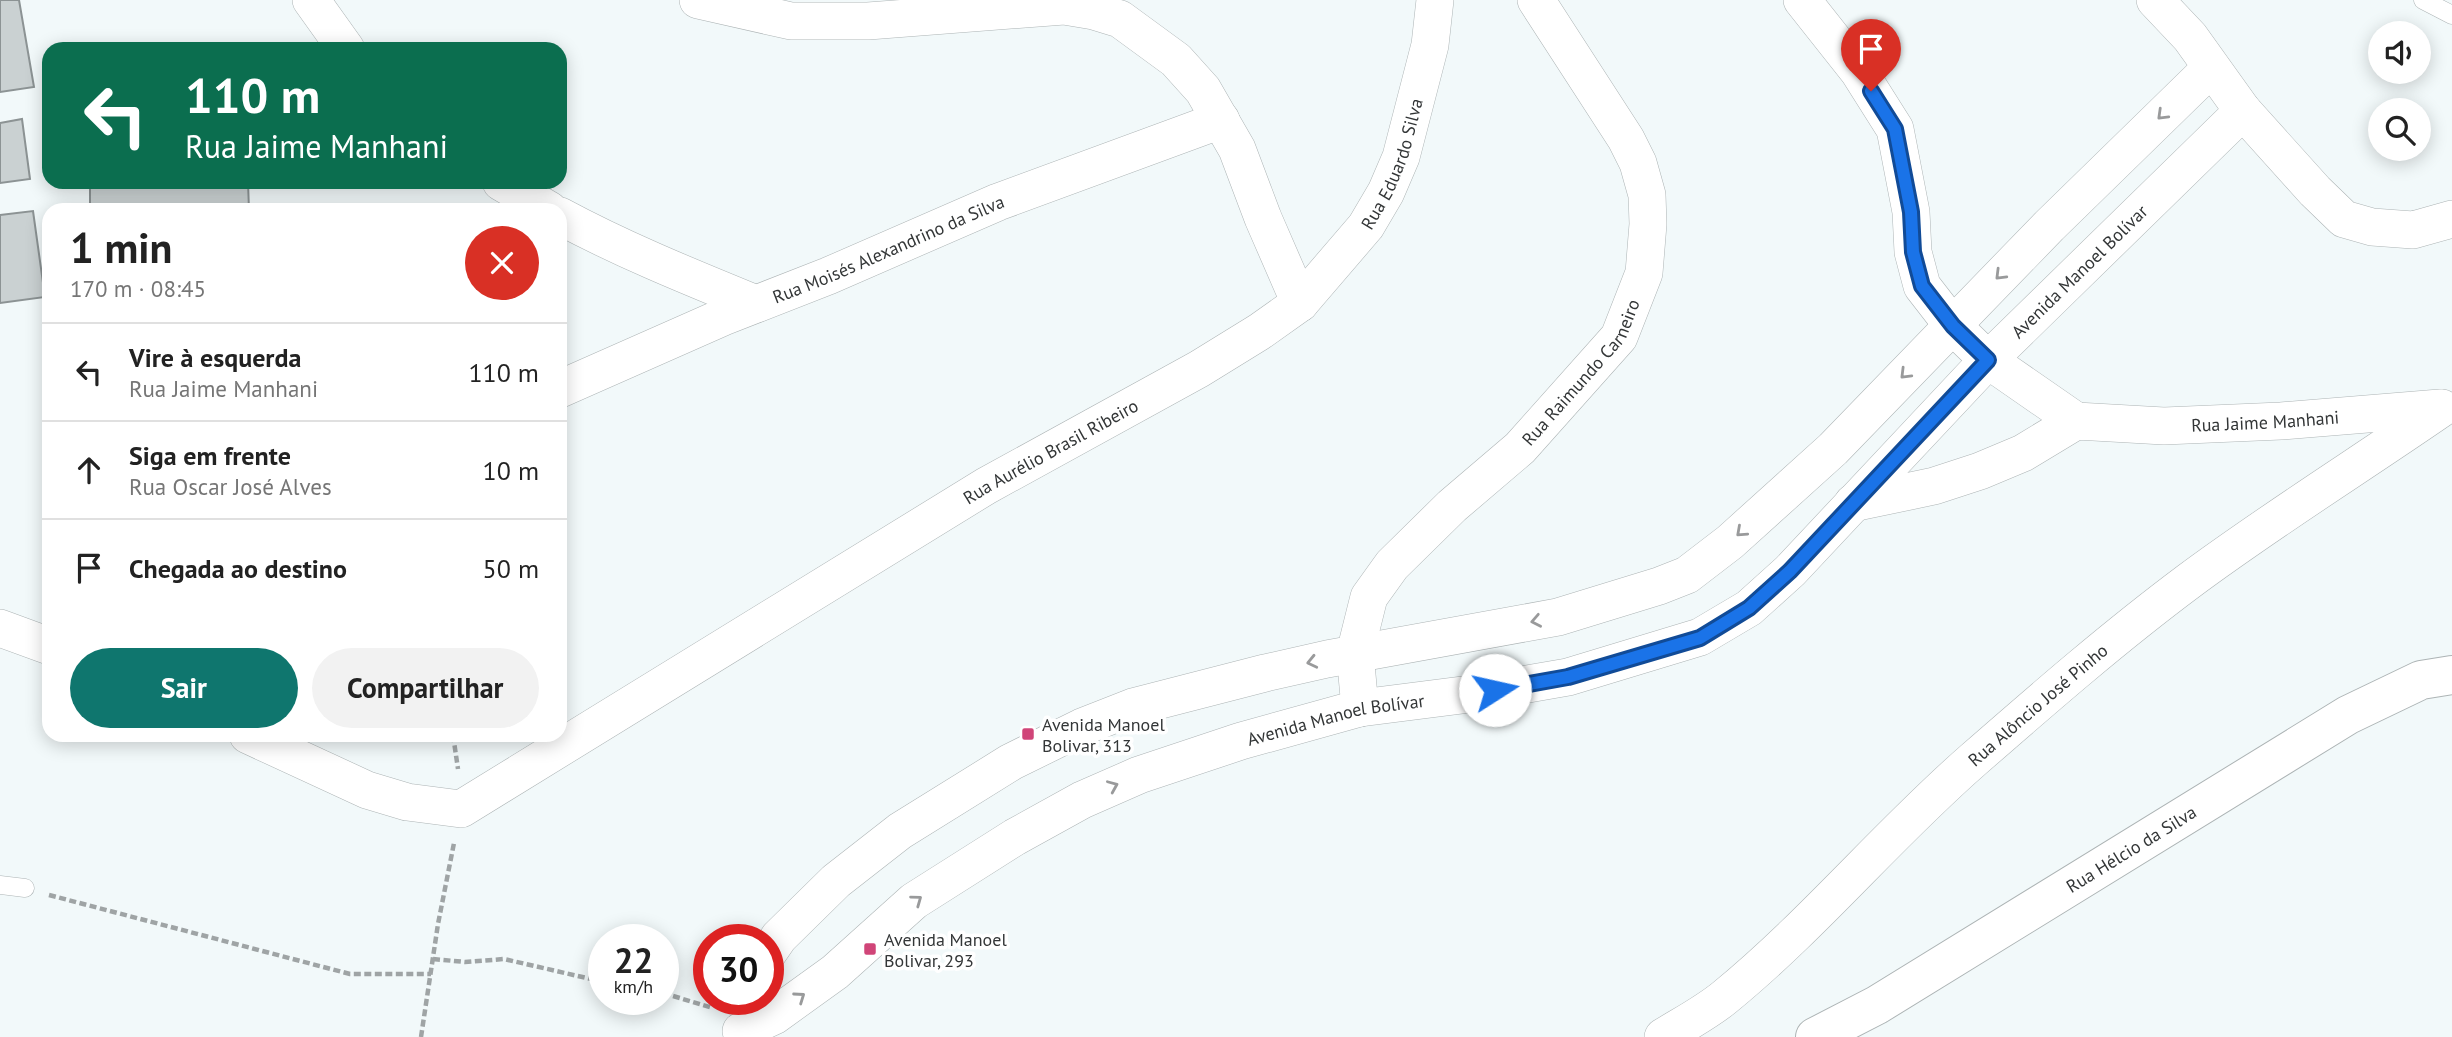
<!DOCTYPE html>
<html lang="pt">
<head>
<meta charset="utf-8">
<style>
  body { margin:0; font-family:"PT Sans",sans-serif; background:#f2f2f2; color:#222; height:100vh; display:flex; flex-direction:column; font-size:26px; white-space:nowrap }
  * { box-sizing:border-box; margin:0 }
  p { font-size:23px; color:#767676 }
  .icon { flex:none; width:38px; height:38px; fill:none; stroke:currentColor; stroke-width:2; stroke-linecap:round; stroke-linejoin:round }
  .map { position:relative; flex:1; overflow:hidden }
  .panel { position:absolute; left:42px; top:203px; width:525px; height:539px; display:flex; flex-direction:column; background:#fff; border-radius:21px; box-shadow:0 4px 18px #0003 }
  .panel>* { flex:none }
  .banner { position:absolute; left:42px; top:42px; width:525px; height:147px; border-radius:21px; box-shadow:0 4px 18px #0003; background:#0b6e4f; color:#fff; overflow:hidden }
  .tools { position:absolute; left:2368px; top:21px; display:grid; gap:14px }
  .tools a { display:grid; place-items:center; width:63px; height:63px; border-radius:50%; background:#fff; box-shadow:0 4px 18px #0003; font-size:35px }
  .speed { position:absolute; left:588px; top:924px; display:flex; gap:14px; font-size:35px; font-weight:700; text-align:center }
  .speed>* { display:grid; place-content:center; width:91px; height:91px; border-radius:50%; background:#fff; box-shadow:0 4px 18px #0003; line-height:1 }
  .speed small { font-size:18px; font-weight:400 }
  .speed .limit { border:10px solid #d22; background:#fff; color:#111 }
  .pin { position:absolute; display:grid; place-items:center; width:60px; height:60px; color:#fff; margin:-72px -30px; border-radius:50% 50% 50% 0; rotate:-45deg; box-shadow:0 0 7px #0007 }
  .pin .icon { rotate:45deg }
  .me { position:absolute; width:77px; margin:-38px; rotate:80deg; stroke-linejoin:round; filter:drop-shadow(0 0 5px #0008) }
  .turn { display:flex; align-items:center; gap:24px; height:147px; padding:0 28px; font-size:32px }
  .turn .icon { width:91px; height:91px; stroke-width:2.5 }
  .turn b { display:block; font-size:49px; line-height:60px }
  .round { display:grid; place-items:center; flex:none; width:74px; height:74px; border-radius:37px; background:#f2f2f2 }
  .headline { display:flex; align-items:center; justify-content:space-between; height:119px; padding:0 28px }
  h1 { font-size:42px; font-weight:700; line-height:52px }
  .button { display:flex; gap:14px; margin-top:auto; padding:14px 28px }
  .button a { flex:1; height:80px; border-radius:42px; background:#0f766e; color:#fff; font-size:28px; font-weight:700; line-height:80px; text-align:center }
  .button a+a { background:#f2f2f2; color:#222 }
  ul { padding:0; list-style:none }
  li { display:flex; align-items:center; gap:21px; height:98px; padding:0 28px; border-top:2px solid #e0e0e0 }
  li div { flex:1 }
  li b { display:block; font-size:26px }
  li em { font-style:normal }
  .map>svg:first-child { display:block }
  .building { fill:#cad1d2; stroke:#8c9394; stroke-width:2 }
  .lines { fill:none; stroke-linecap:round; stroke-linejoin:round }
  .service-casing { stroke:#adb4b5; stroke-width:19 }
  .minor-casing { stroke:#adb4b5; stroke-width:38 }
  .tertiary-casing { stroke:#adb4b5; stroke-width:40 }
  .path { stroke:#9fa4a5; stroke-width:4.5; stroke-dasharray:7 3.5; stroke-linecap:butt }
  .service { stroke:#fff; stroke-width:18 }
  .minor { stroke:#fff; stroke-width:37 }
  .tertiary { stroke:#fff; stroke-width:38 }
  .oneway { stroke:#999a9b }
  .route-casing { stroke:#114b97; stroke-width:18 }
  .route { stroke:#1a73e8; stroke-width:12 }
  .poi-dot { fill:#d04578; stroke:#fff; stroke-width:2.5 }
  .labels { text-anchor:middle; dominant-baseline:central; stroke-width:7; stroke-linejoin:round; paint-order:stroke }
  .street-label { font-size:18px; fill:#333637; stroke:#fff }
  .poi-label { font-size:18px; fill:#333637; stroke:#fff; text-anchor:start }
</style>
</head>
<body>
<div class="map">
<svg width="2452" height="1037" viewBox="0 0 2452 1037">
  <rect width="100%" height="100%" fill="#f2f9fa"/>
  <g class="building">
    <path d="M0,0H19L34,87L0,92Z"/>
    <path d="M22,119L30,179L0,183V123Z"/>
    <path d="M90,182H248L249,210H90Z"/>
    <path d="M33,211L45,297L0,303V215Z"/>
  </g>
  <g class="lines">
    <defs>
      <g id="service">
        <path d="M2423,0L2452,15"/>
        <path d="M0,885L25,888"/>
      </g>
      <g id="minor">
        <path d="M311,0L346,49"/>
        <path d="M698,0L791,21H868L1064,6L1094,11L1120,19L1176,60L1203,90L1237,149L1263,218L1300,303"/>
        <path d="M1802,0L1859,72L1895,129L1911,212L1913,252L1922,286L1953,326L1988,360L2076,421"/>
        <path d="M2155,0L2190,37L2243,111L2315,191L2344,219L2372,227L2413,230L2452,219"/>
        <path d="M501,182L549,210"/>
        <path d="M560,216C623,250 690,277 756,304"/>
        <path id="s1" d="M560,389L723,317L828,276L998,202L1221,120"/>
        <path id="s2" d="M1853,503L1934,486L1980,471L2023,453L2076,421L2164,426L2281,421L2440,408"/>
        <path d="M0,628L49,646"/>
        <path id="s3" d="M1360,708L1355,653L1369,597L1392,565L1452,506L1520,448L1619,337L1644,273L1648,224L1647,195L1638,163L1626,139L1536,0"/>
        <path id="s4" d="M248,735L367,790L407,802L461,809L986,486L1199,369L1259,332L1300,303L1366,226L1386,192L1401,157L1430,45L1435,0"/>
        <path d="M768,953L779,937L836,881L900,831L1011,762L1082,727L1133,707L1265,673L1327,659L1558,617L1659,586L1687,575L1730,542L1833,449L2049,226L2211,68"/>
        <path id="s5" d="M741,1031L774,1016L835,972L914,901L1015,837L1082,800L1139,775L1241,741L1360,708L1470,694L1568,677L1700,637L1749,608L1790,571L1988,360L2243,111"/>
        <path id="s6" d="M1663,1037C1684,1024 1707,1012 1725,997C1814,924 1887,835 1973,760C2044,698 2114,637 2189,581C2271,520 2358,466 2442,408"/>
      </g>
      <g id="tertiary">
        <path id="s7" d="M1815,1037L1877,1005L2348,715L2421,680L2452,675"/>
      </g>
    </defs>
    <use href="#service" class="service-casing"/>
    <use href="#minor" class="minor-casing"/>
    <use href="#tertiary" class="tertiary-casing"/>
    <g class="path">
      <path d="M453,735L458,769"/>
      <path d="M49,895L350,974H431"/>
      <path d="M433,959L465,962L504,959L604,982"/>
      <path d="M663,993L713,1008"/>
      <path d="M421,1037L438,924L454,843"/>
    </g>
    <use href="#service" class="service"/>
    <use href="#minor" class="minor"/>
    <use href="#tertiary" class="tertiary"/>
  </g>
  <defs><path id="oneway-chevron" d="M-2-3.5L2.5 0L-2 3.5" fill="none" stroke-width="1.6" stroke-linecap="round" stroke-linejoin="round" transform="scale(1.75)"/></defs>
  <g class="oneway">
    <use href="#oneway-chevron" transform="translate(2162 115) rotate(136)"/>
    <use href="#oneway-chevron" transform="translate(2000 275) rotate(135)"/>
    <use href="#oneway-chevron" transform="translate(1905 374) rotate(135)"/>
    <use href="#oneway-chevron" transform="translate(1741 532) rotate(138)"/>
    <use href="#oneway-chevron" transform="translate(1536 621) rotate(169)"/>
    <use href="#oneway-chevron" transform="translate(1312 662) rotate(167)"/>
    <use href="#oneway-chevron" transform="translate(1113 786) rotate(-23)"/>
    <use href="#oneway-chevron" transform="translate(917 900) rotate(-36)"/>
    <use href="#oneway-chevron" transform="translate(800 997) rotate(-35)"/>
  </g>
  <g class="lines">
    <defs>
      <path id="route" d="M1495,690L1568,677L1700,638L1749,608L1790,571L1988,360L1953,326L1922,286L1913,252L1911,212L1895,129L1871,91"/>
    </defs>
    <use href="#route" class="route-casing"/>
    <use href="#route" class="route"/>
  </g>
  <g class="poi-dot">
    <rect x="1021" y="727" width="14" height="14" rx="3.5"/>
    <rect x="863" y="942" width="14" height="14" rx="3.5"/>
  </g>
  <g class="labels">
    <g class="street-label">
      <text stroke="none"><textPath href="#s4" startOffset="1377">Rua Eduardo Silva</textPath></text>
      <text stroke="none"><textPath href="#s1" startOffset="357">Rua Moisés Alexandrino da Silva</textPath></text>
      <text stroke="none"><textPath href="#s5" startOffset="1584">Avenida Manoel Bolívar</textPath></text>
      <text stroke="none"><textPath href="#s3" startOffset="424">Rua Raimundo Carneiro</textPath></text>
      <text stroke="none"><textPath href="#s2" startOffset="429">Rua Jaime Manhani</textPath></text>
      <text stroke="none"><textPath href="#s4" startOffset="917">Rua Aurélio Brasil Ribeiro</textPath></text>
      <text stroke="none"><textPath href="#s6" startOffset="502">Rua Alôncio José Pinho</textPath></text>
      <text stroke="none"><textPath href="#s5" startOffset="681">Avenida Manoel Bolívar</textPath></text>
      <text stroke="none"><textPath href="#s7" startOffset="368">Rua Hélcio da Silva</textPath></text>
    </g>
    <g class="poi-label">
      <text x="1042" y="724">Avenida Manoel<tspan x="1042" dy="21">Bolivar, 313</tspan></text>
      <text x="884" y="939">Avenida Manoel<tspan x="884" dy="21">Bolivar, 293</tspan></text>
    </g>
  </g>
</svg>
<div class="tools">
<a><svg class="icon" aria-label="sound" viewBox="0 0 24 24"><path d="M4 9h4l5-4v14l-5-4H4zM17 9q2 3 0 6"/></svg></a>
<a><svg class="icon" aria-label="search" viewBox="0 0 24 24"><circle cx="10" cy="10" r="6"/><path d="M15 15l6 6"/></svg></a>
</div>
<div class="speed"><div>22<small>km/h</small></div><div class="limit">30</div></div>
<div class="pin" style="left:1871px;top:91px;background:#d93025"><svg class="icon" aria-label="arrive" viewBox="0 0 24 24"><path d="M6 21V4h12l-3 4 3 4H6"/></svg></div>
<svg class="me" style="left:1495px;top:690px" viewBox="-20 -20 40 40"><circle r="19" fill="#fff"/><path d="M0-13L10 11 0 6-10 11z" fill="#1a73e8"/></svg>
<div class="banner">
<div class="turn"><svg class="icon" aria-label="left" viewBox="0 0 24 24"><path d="M17 20v-9H6M10 6l-5 5 5 5"/></svg><div><b>110 m</b>Rua Jaime Manhani</div></div>
</div>
<section class="panel">
<div class="headline"><div><h1>1 min</h1><p>170 m · 08:45</p></div><a class="round" style="background:#d93025;color:#fff"><svg class="icon" aria-label="close" viewBox="0 0 24 24"><path d="M6 6l12 12M18 6L6 18"/></svg></a></div>
<ul>
<li><svg class="icon" aria-label="left" viewBox="0 0 24 24"><path d="M17 20v-9H6M10 6l-5 5 5 5"/></svg><div><b>Vire à esquerda</b><p>Rua Jaime Manhani</p></div><em>110 m</em></li>
<li><svg class="icon" aria-label="ahead" viewBox="0 0 24 24"><path d="M12 20V5M6 11l6-6 6 6"/></svg><div><b>Siga em frente</b><p>Rua Oscar José Alves</p></div><em>10 m</em></li>
<li><svg class="icon" aria-label="arrive" viewBox="0 0 24 24"><path d="M6 21V4h12l-3 4 3 4H6"/></svg><div><b>Chegada ao destino</b></div><em>50 m</em></li>
</ul>
<div class="button"><a>Sair</a><a>Compartilhar</a></div>
</section>
</div>
</body>
</html>
